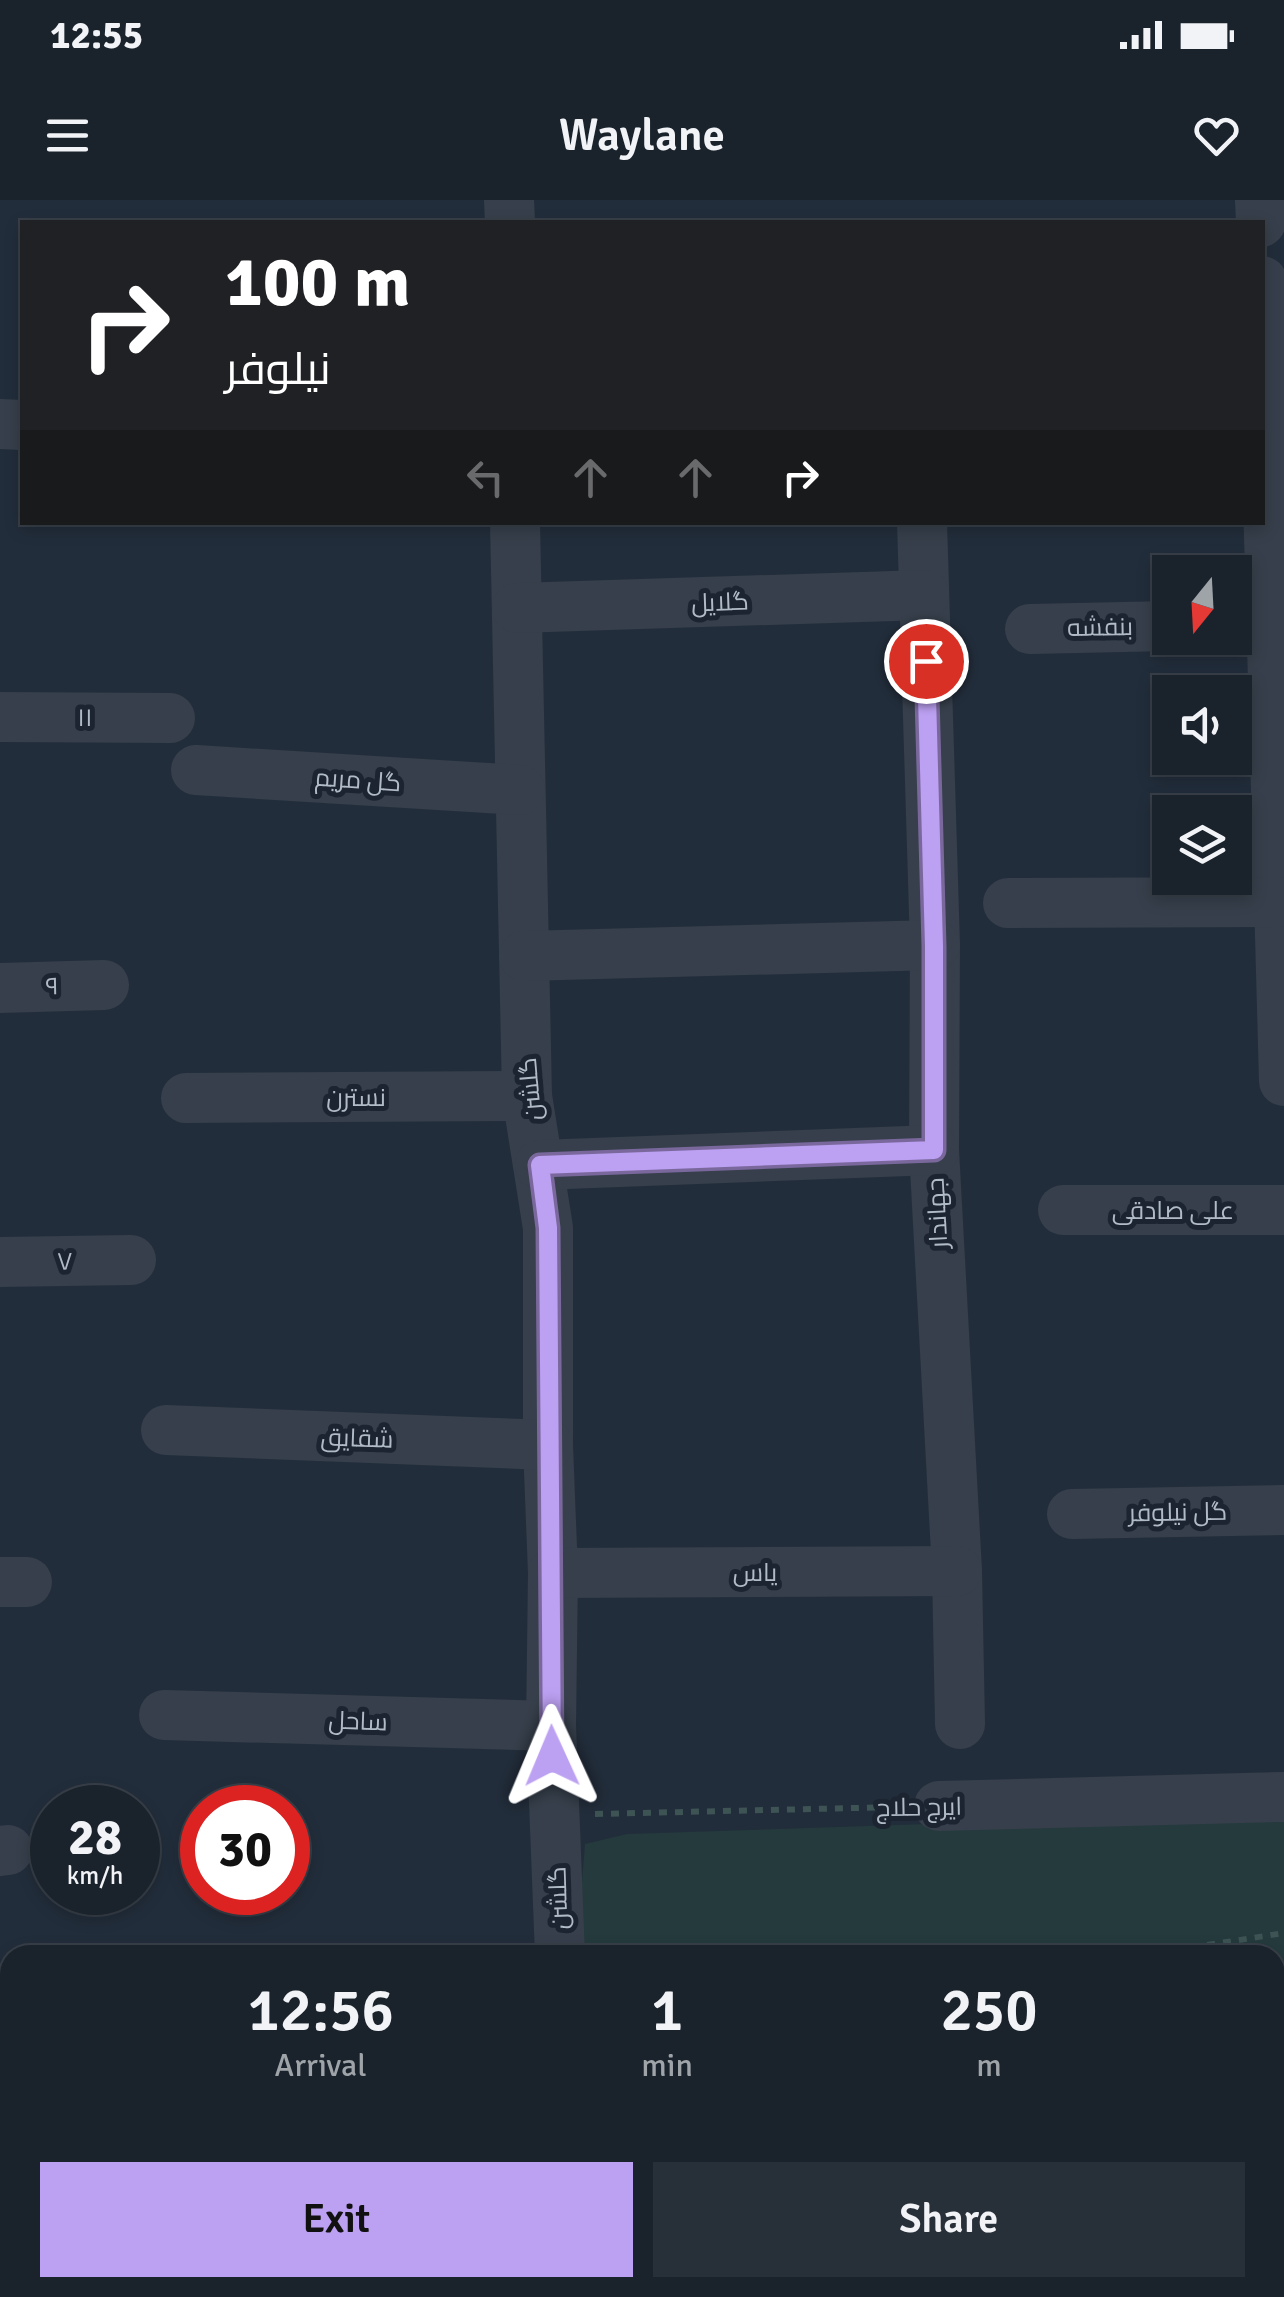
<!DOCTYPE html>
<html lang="en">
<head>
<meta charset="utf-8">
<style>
  body { margin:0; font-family:Signika,Cairo,sans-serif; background:#272f38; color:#f1f3f6; height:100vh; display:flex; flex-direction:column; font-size:38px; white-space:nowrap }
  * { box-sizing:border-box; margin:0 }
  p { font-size:32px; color:#9fa4a9 }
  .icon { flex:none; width:55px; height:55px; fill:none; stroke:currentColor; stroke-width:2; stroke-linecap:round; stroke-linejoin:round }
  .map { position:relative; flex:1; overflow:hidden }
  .details { position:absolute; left:0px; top:1745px; width:1285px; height:352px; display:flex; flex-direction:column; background:#1a222c; border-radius:30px 30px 0 0; box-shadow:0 5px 15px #0003,0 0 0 2px #383f48 }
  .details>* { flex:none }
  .hud { position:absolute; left:20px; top:20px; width:1245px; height:305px; border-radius:0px; box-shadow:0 5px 15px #0003,0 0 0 2px #383f48; background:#202124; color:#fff; overflow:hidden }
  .needle { width:65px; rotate:198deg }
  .tools { position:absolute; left:1152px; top:355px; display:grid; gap:20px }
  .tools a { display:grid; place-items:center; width:100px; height:100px; border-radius:0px; background:#1a222c; box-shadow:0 5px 15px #0003,0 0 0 2px #383f48; font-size:50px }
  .speed { position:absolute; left:30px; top:1585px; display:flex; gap:20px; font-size:50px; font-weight:700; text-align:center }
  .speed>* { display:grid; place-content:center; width:130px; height:130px; border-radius:50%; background:#1a222c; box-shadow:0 5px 15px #0003,0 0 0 2px #383f48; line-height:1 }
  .speed small { font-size:25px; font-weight:400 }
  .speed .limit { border:15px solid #d22; background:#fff; color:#111 }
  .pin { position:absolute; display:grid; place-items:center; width:85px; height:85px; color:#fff; margin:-42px; border:5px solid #fff; border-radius:50%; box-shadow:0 2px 10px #0007 }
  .me { position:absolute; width:110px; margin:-55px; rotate:359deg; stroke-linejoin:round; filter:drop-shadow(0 0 8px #0008) }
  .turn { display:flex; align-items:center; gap:35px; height:210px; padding:0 40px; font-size:45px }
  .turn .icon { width:130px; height:130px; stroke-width:2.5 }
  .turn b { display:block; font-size:70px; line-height:85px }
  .lanes { display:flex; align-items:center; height:95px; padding:0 40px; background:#0003; justify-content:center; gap:50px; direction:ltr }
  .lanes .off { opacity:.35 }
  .eta { display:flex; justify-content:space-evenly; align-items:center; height:170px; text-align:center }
  .eta b { font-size:60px; font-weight:600; line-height:70px }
  .action { display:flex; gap:20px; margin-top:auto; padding:20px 40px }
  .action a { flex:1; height:115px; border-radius:0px; background:#bca0f2; color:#111; font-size:40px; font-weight:600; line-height:115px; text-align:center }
  .action a+a { background:#272f38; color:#f1f3f6 }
  .status { display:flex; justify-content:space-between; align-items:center; height:70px; padding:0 50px; background:#1a222c; direction:ltr }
  .status svg { height:28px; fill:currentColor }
  header { display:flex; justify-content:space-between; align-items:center; height:130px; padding:0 40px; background:#1a222c; font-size:45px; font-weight:600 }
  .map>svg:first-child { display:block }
  .green { fill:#243a3c }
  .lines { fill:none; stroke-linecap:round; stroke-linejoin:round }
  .path { stroke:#3d5354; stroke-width:6; stroke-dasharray:8 8; stroke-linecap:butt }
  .minor { stroke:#363f4b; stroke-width:50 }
  .route-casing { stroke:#7a689d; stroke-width:25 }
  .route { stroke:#bca0f2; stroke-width:18 }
  .labels { text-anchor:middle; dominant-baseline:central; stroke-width:10; stroke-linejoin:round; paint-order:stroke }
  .street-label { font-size:25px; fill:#b1bac7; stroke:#1b2430 }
</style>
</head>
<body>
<div class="status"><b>12:55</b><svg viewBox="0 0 49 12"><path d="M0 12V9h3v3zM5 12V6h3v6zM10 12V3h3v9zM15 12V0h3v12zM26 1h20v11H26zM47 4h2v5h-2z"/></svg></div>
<header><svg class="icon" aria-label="menu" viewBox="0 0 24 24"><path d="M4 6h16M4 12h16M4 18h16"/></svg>Waylane<svg class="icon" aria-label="heart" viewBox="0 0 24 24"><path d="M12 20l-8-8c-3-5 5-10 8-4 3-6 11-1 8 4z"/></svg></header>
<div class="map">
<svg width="1284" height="2097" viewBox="0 0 1284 2097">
  <rect width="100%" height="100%" fill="#222d3b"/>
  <g class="green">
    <path d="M1284,1612V1892H1275V1755H576L585,1644L627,1634Z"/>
    <path d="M153,2088H344L328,2097H139Z"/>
  </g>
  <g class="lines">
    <g class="path">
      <path d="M595,1614L898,1607"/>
      <path d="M1144,1755L1284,1733"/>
    </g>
    <g class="minor">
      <path d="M509,0L510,22"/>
      <path d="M1260,0L1261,22"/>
      <path d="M1262,81L1284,881"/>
      <path d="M0,224L22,225"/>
      <path d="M515,322L527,896L548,1028V1245L553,1373L551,1526L560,1755"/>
      <path d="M922,322L935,745L934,950L957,1371L960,1524"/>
      <path d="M517,408L924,395"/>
      <path d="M1030,429L1170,426"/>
      <path d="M0,517L170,518"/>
      <path d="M196,570L520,590"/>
      <path d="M1008,703L1278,702"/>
      <path d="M524,756L935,745"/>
      <path d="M0,788L104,785"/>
      <path d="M186,898L527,896"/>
      <path d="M540,965L934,950"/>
      <path d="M1063,1010H1284"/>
      <path d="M0,1062L131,1060"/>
      <path d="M166,1230L548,1245"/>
      <path d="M1072,1314L1284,1310"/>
      <path d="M553,1373L957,1371"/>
      <path d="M0,1382H27"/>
      <path d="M164,1515L551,1526"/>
      <path d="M939,1606L1284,1597"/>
      <path d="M0,1651L8,1650"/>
      <path d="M1275,1913L1284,1912"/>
      <path d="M0,1947H10"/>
      <path d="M437,2088L438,2097"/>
      <path d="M105,2097L119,2088"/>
      <path d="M385,2097L402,2088"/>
    </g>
  </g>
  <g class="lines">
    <defs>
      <path id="route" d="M552,1556L548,1028L540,965L934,950V746L926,461"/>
    </defs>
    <use href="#route" class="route-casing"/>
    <use href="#route" class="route"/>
  </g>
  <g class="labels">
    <g class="street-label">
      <text transform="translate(720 402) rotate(-2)">گلایل</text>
      <text transform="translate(1100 427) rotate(-1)">بنفشه</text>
      <text x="85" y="517">۱۱</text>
      <text transform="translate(358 580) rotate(4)">گل مریم</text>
      <text transform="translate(52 786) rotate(-1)">۹</text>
      <text transform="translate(530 889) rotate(-95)">گلشن</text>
      <text x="356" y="897">نسترن</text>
      <text x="1173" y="1010">علی صادقی</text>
      <text transform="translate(937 1013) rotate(-93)">جهاندار</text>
      <text transform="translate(65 1061) rotate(-1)">۷</text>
      <text transform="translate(357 1238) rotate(2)">شقایق</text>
      <text transform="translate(1178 1312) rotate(-1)">گل نیلوفر</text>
      <text x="755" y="1372">یاس</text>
      <text transform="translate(358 1521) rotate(2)">ساحل</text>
      <text transform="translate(919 1607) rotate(-1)">ایرج حلاج</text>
      <text transform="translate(558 1698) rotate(-92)">گلشن</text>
    </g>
  </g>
</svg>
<div class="tools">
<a><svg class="needle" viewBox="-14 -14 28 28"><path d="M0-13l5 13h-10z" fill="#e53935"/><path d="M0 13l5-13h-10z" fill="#9fa4a9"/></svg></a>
<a><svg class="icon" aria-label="sound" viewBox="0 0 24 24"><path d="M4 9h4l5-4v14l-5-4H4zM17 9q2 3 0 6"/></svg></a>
<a><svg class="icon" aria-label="layers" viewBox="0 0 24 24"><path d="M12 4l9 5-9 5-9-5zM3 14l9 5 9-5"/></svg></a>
</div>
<div class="speed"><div>28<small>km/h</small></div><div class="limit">30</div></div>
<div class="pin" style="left:926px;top:461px;background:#d93025"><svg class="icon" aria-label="arrive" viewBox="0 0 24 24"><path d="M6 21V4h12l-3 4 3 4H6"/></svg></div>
<svg class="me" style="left:552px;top:1556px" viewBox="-20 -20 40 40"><path d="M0-17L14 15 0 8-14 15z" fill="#bca0f2" stroke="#fff" stroke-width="4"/></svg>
<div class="hud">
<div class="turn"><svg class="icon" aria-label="right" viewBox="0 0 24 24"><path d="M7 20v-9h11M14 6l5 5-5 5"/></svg><div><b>100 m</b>نیلوفر</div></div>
<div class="lanes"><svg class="icon off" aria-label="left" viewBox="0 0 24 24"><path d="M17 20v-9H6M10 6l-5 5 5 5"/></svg><svg class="icon off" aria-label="ahead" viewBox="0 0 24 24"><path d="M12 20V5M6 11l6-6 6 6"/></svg><svg class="icon off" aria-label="ahead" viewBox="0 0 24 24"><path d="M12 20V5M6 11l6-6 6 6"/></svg><svg class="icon" aria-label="right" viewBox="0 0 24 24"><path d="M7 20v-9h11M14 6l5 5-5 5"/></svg></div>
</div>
<section class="details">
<div class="eta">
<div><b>12:56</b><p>Arrival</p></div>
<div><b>1</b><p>min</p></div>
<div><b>250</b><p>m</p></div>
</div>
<div class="action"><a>Exit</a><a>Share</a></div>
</section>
</div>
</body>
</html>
